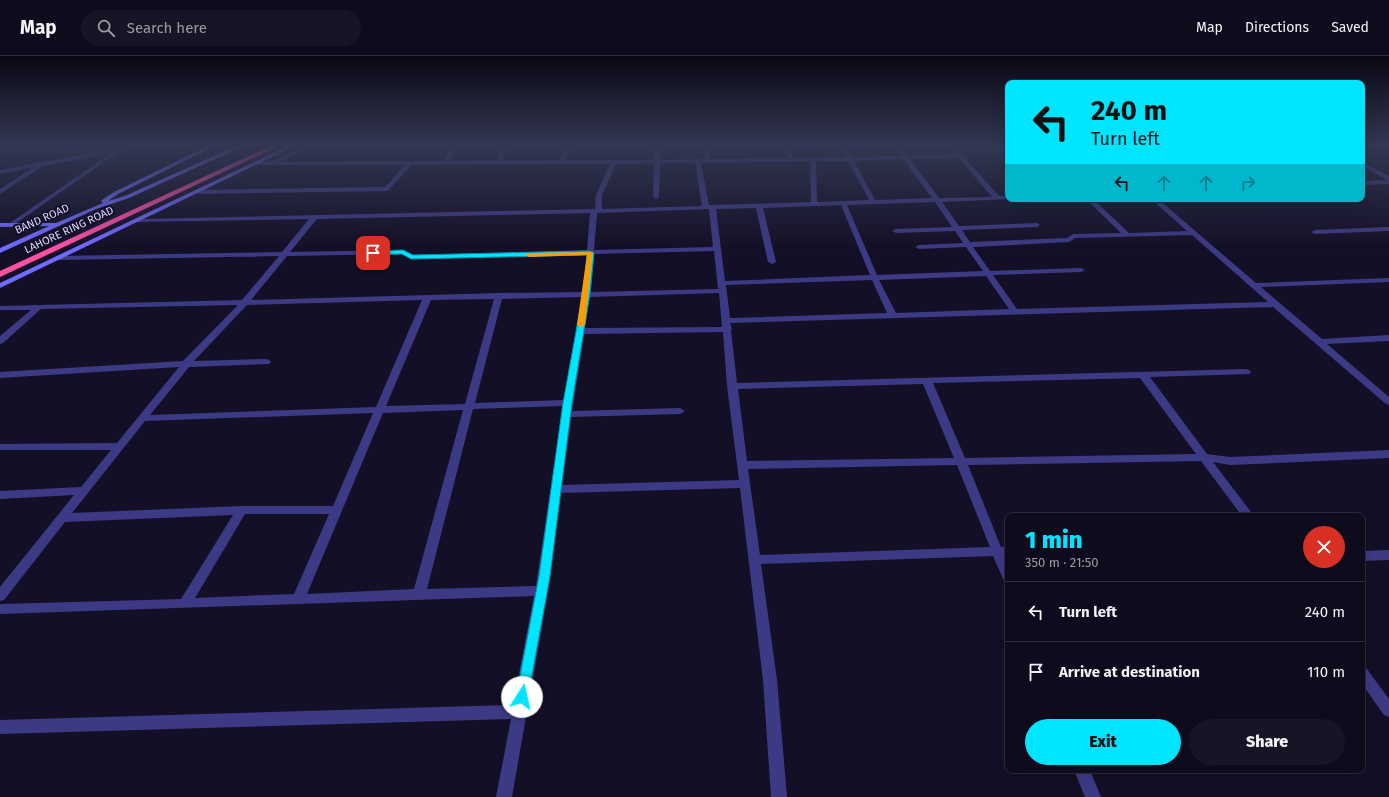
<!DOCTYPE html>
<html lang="en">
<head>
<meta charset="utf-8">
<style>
  body { margin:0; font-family:"Fira Sans",sans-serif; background:#171425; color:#f1f3f6; height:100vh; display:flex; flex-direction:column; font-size:15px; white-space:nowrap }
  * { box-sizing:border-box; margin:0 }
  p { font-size:13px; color:#9b9ba3 }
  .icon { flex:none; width:22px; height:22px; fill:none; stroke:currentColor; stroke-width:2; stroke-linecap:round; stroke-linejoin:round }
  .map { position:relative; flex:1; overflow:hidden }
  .side { position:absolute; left:1005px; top:457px; width:360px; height:260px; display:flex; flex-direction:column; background:#0e0b1c; border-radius:8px; box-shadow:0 4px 16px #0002,0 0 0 1px #2e2b3b }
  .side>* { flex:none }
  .guide { position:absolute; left:1005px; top:24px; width:360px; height:122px; border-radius:8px; box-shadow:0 4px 16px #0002,0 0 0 1px #2e2b3b; background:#00e5ff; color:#111; overflow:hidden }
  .pin { position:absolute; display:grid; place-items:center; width:34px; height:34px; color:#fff; margin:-17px; border-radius:8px; box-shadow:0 2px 6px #0006 }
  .me { position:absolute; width:44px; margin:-22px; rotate:10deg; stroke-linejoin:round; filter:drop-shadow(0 0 3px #0008) }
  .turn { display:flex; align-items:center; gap:14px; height:84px; padding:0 20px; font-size:18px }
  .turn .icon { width:52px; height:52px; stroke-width:2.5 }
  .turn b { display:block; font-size:28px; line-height:34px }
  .lanes { display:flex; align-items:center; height:38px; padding:0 20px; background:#0003; justify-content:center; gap:20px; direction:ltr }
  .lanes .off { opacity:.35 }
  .round { display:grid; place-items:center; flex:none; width:42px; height:42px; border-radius:21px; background:#171425 }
  .overview { display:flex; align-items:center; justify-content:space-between; height:68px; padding:0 20px }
  h1 { font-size:24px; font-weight:800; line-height:30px; color:#00e5ff }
  .primary-button { display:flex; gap:8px; margin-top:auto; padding:8px 20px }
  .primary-button a { flex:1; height:46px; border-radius:24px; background:#00e5ff; color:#111; font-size:16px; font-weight:800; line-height:46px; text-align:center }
  .primary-button a+a { background:#171425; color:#f1f3f6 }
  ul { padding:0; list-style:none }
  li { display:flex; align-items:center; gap:12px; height:60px; padding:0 20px; border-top:1px solid #2e2b3b }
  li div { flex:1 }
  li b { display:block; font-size:15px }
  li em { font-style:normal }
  header { display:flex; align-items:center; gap:24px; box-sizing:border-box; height:56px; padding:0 20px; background:#0e0b1c; border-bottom:1px solid #2e2b3b }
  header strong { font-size:19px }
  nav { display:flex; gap:22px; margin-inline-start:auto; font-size:14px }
  .search { width:280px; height:36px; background:#171425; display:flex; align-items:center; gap:10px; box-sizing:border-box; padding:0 14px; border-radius:22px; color:#9b9ba3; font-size:15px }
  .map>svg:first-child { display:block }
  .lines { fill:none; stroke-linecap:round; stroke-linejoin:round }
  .street { fill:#3d3a85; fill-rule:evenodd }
  .secondary { fill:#6f6bff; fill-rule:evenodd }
  .highway { fill:#ff4fa3; fill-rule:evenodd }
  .route { fill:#00e5ff; stroke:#0095a6 }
  .slow { fill:#f59e0b }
  .labels { text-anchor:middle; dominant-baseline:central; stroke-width:4; stroke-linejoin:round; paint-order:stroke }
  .far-street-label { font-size:11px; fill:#d9d4ff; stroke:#130f26 }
</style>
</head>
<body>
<header>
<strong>Map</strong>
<div class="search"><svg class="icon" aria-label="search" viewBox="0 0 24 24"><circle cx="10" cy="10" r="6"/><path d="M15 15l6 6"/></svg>Search here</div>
<nav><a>Map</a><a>Directions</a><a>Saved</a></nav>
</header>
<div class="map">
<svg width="1389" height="741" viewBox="0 0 1389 741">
  <rect width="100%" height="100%" fill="#130f26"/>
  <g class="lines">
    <g class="street">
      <path d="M132,89H144L120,95L12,170L7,169L111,97L43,110L0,138V133L34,111L0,118V114Z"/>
      <path d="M307,89H314L280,106L445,105L451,89H457L451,105L497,104L501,89H507L503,104H559L568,89H574L565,104H654V89H660V104L705,103L702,89H708L711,103L788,102L782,89H788L794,102L846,101L839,89H845L852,101L901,100L893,89H899L907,100L956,98L948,89H954L957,92L1008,90V94L960,96L999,140H1008V143H1010L942,146L959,170L1037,167L1040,169L1037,171L962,174L970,186L1067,182L1073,178L1121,177L1086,143H1093L1129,177L1187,175L1151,143H1158L1256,227L1389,222V226L1261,231L1322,283L1389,279V285L1327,288L1389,341V349L1386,348L1273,251L730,267L732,273L731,275L737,327L1246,313L1249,314L1251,316L1249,318L1150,321L1207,398L1230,401L1389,394V402L1230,409L1213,406L1254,460H1242L1201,405L968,409L1001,491L1008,490V500H1005L1008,507V527L1004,525L993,500L761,508L777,624L787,741H771L763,624L740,432L561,437L548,535L512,741H496L511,663L0,678V664L513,649L534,540L0,558V548L181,543L233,459L65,466L4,544L0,545V531L74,439L0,443V435L81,431L111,394H0V388L117,387L179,311L0,322V316L183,305L238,249L41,253L3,287L0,288V280L31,254H0V250L242,244L279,200L61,204H58V200L282,196L309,163L138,166L137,165L140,163L595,153L596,139L610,108L411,109L389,134L387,135L199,138L196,136L199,134L385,131L405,109H257L254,107L257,105L271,106ZM959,102L992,141L939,142L910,103ZM903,103L932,142L875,144L854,105ZM810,105L811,146L709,149L701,107ZM816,105H848L869,144L817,146ZM654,107L653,141L656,143L659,141L660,107H695L702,150L602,153V139L616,108ZM935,146L952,171L896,173L892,175L896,177L955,175L963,187L919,189L915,191L919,193L966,191L983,215L877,219L847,149ZM841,149L870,219L725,225L716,153L756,152L768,206L772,208L776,206L763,152ZM709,153L713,191L594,194L597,157ZM590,157L587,194L413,199L403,194L290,196L317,163ZM1192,179L1268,246L1017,253L993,219L1081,216L1085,214L1081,212L990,215L973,191L1069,186L1075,182ZM714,195L718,233L591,236L594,198ZM401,198L411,203L587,199L583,236L499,237L251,244L287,200ZM986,220L1009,253L896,257L879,224ZM872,224L887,257L730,262L726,229ZM719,237L722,271L585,272L590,241ZM582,241L564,344L475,347L502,243ZM494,243L465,348L386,350L431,244ZM422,244L376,351L150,359L189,311L269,308L271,306L269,304L266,303L194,305L247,249ZM723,276L727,330L739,424L562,429L571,361L680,358L685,355L680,352L572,355L584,278ZM1140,322L1196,398L965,402L933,327ZM923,328L954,402L747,405L738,333ZM563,350L536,530L427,533L473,353ZM463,354L414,533L307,538L383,357ZM373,357L333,450H242L72,457L145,365ZM957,409L990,491L760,499L748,413ZM245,458H329L294,538L195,542Z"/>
      <path d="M0,91L96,90L99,92L96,94L0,95Z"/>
      <path d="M1362,106L1389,120V128L1362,129V125L1387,124L1362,110Z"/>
      <path d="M1389,171V175L1315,178L1311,176L1315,174Z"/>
      <path d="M1389,494V504L1362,505V495Z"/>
      <path d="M1362,611L1367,613L1389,643V661L1384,659L1362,628Z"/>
      <path d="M1074,714H1090L1101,741H1085Z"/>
    </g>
    <g class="secondary">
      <path d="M210,89H217L118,138L108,145L125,140L238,89H246L129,142L96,153L0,197V192L49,170L0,171V167H56L103,147L101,145L102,144L114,136Z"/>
      <path d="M290,89H297L0,232V227Z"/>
    </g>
    <path class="highway" d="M273,89H281L0,221V215Z"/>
  </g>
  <linearGradient id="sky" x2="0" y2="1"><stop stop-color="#0a0815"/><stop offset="0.46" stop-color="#333752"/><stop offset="1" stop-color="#333752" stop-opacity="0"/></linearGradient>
  <rect width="1389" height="193" fill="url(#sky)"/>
  <path class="route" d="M403,194L413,199L590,195L594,197L590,237L572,347L550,520L528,641L527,645L522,646L518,645L516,641L539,520L563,347L583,237L587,199L411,203L402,198L373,199L370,197L373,195Z"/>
  <path class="slow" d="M593,196L585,269L581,271L577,269L587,199L529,201L525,199L529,197Z"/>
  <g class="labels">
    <g class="far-street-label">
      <text transform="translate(42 163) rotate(-24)">BAND ROAD</text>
      <text transform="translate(69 174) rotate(-25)">LAHORE RING ROAD</text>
    </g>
  </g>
</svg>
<div class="pin" style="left:373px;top:197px;background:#d93025"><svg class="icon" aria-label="arrive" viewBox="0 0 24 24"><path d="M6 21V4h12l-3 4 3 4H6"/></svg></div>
<svg class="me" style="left:522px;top:641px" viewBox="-20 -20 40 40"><circle r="19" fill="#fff"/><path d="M0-13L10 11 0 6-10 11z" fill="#00e5ff"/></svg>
<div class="guide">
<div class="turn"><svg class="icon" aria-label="left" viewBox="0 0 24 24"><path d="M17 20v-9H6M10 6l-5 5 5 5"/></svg><div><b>240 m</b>Turn left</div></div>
<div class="lanes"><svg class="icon" aria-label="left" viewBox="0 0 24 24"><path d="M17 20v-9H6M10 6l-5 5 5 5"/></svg><svg class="icon off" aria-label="ahead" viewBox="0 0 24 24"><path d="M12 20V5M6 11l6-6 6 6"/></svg><svg class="icon off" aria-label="ahead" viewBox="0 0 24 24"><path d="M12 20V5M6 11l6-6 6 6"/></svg><svg class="icon off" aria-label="right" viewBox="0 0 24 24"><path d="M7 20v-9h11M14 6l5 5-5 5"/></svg></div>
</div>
<section class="side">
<div class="overview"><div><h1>1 min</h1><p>350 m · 21:50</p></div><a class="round" style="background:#d93025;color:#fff"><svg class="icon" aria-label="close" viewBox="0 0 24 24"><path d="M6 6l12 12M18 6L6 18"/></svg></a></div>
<ul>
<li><svg class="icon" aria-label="left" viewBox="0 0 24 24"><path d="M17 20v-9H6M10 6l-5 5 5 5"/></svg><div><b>Turn left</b></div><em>240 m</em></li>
<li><svg class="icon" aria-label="arrive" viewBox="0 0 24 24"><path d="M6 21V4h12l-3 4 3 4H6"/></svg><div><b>Arrive at destination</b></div><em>110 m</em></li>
</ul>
<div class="primary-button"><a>Exit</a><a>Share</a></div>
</section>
</div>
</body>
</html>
